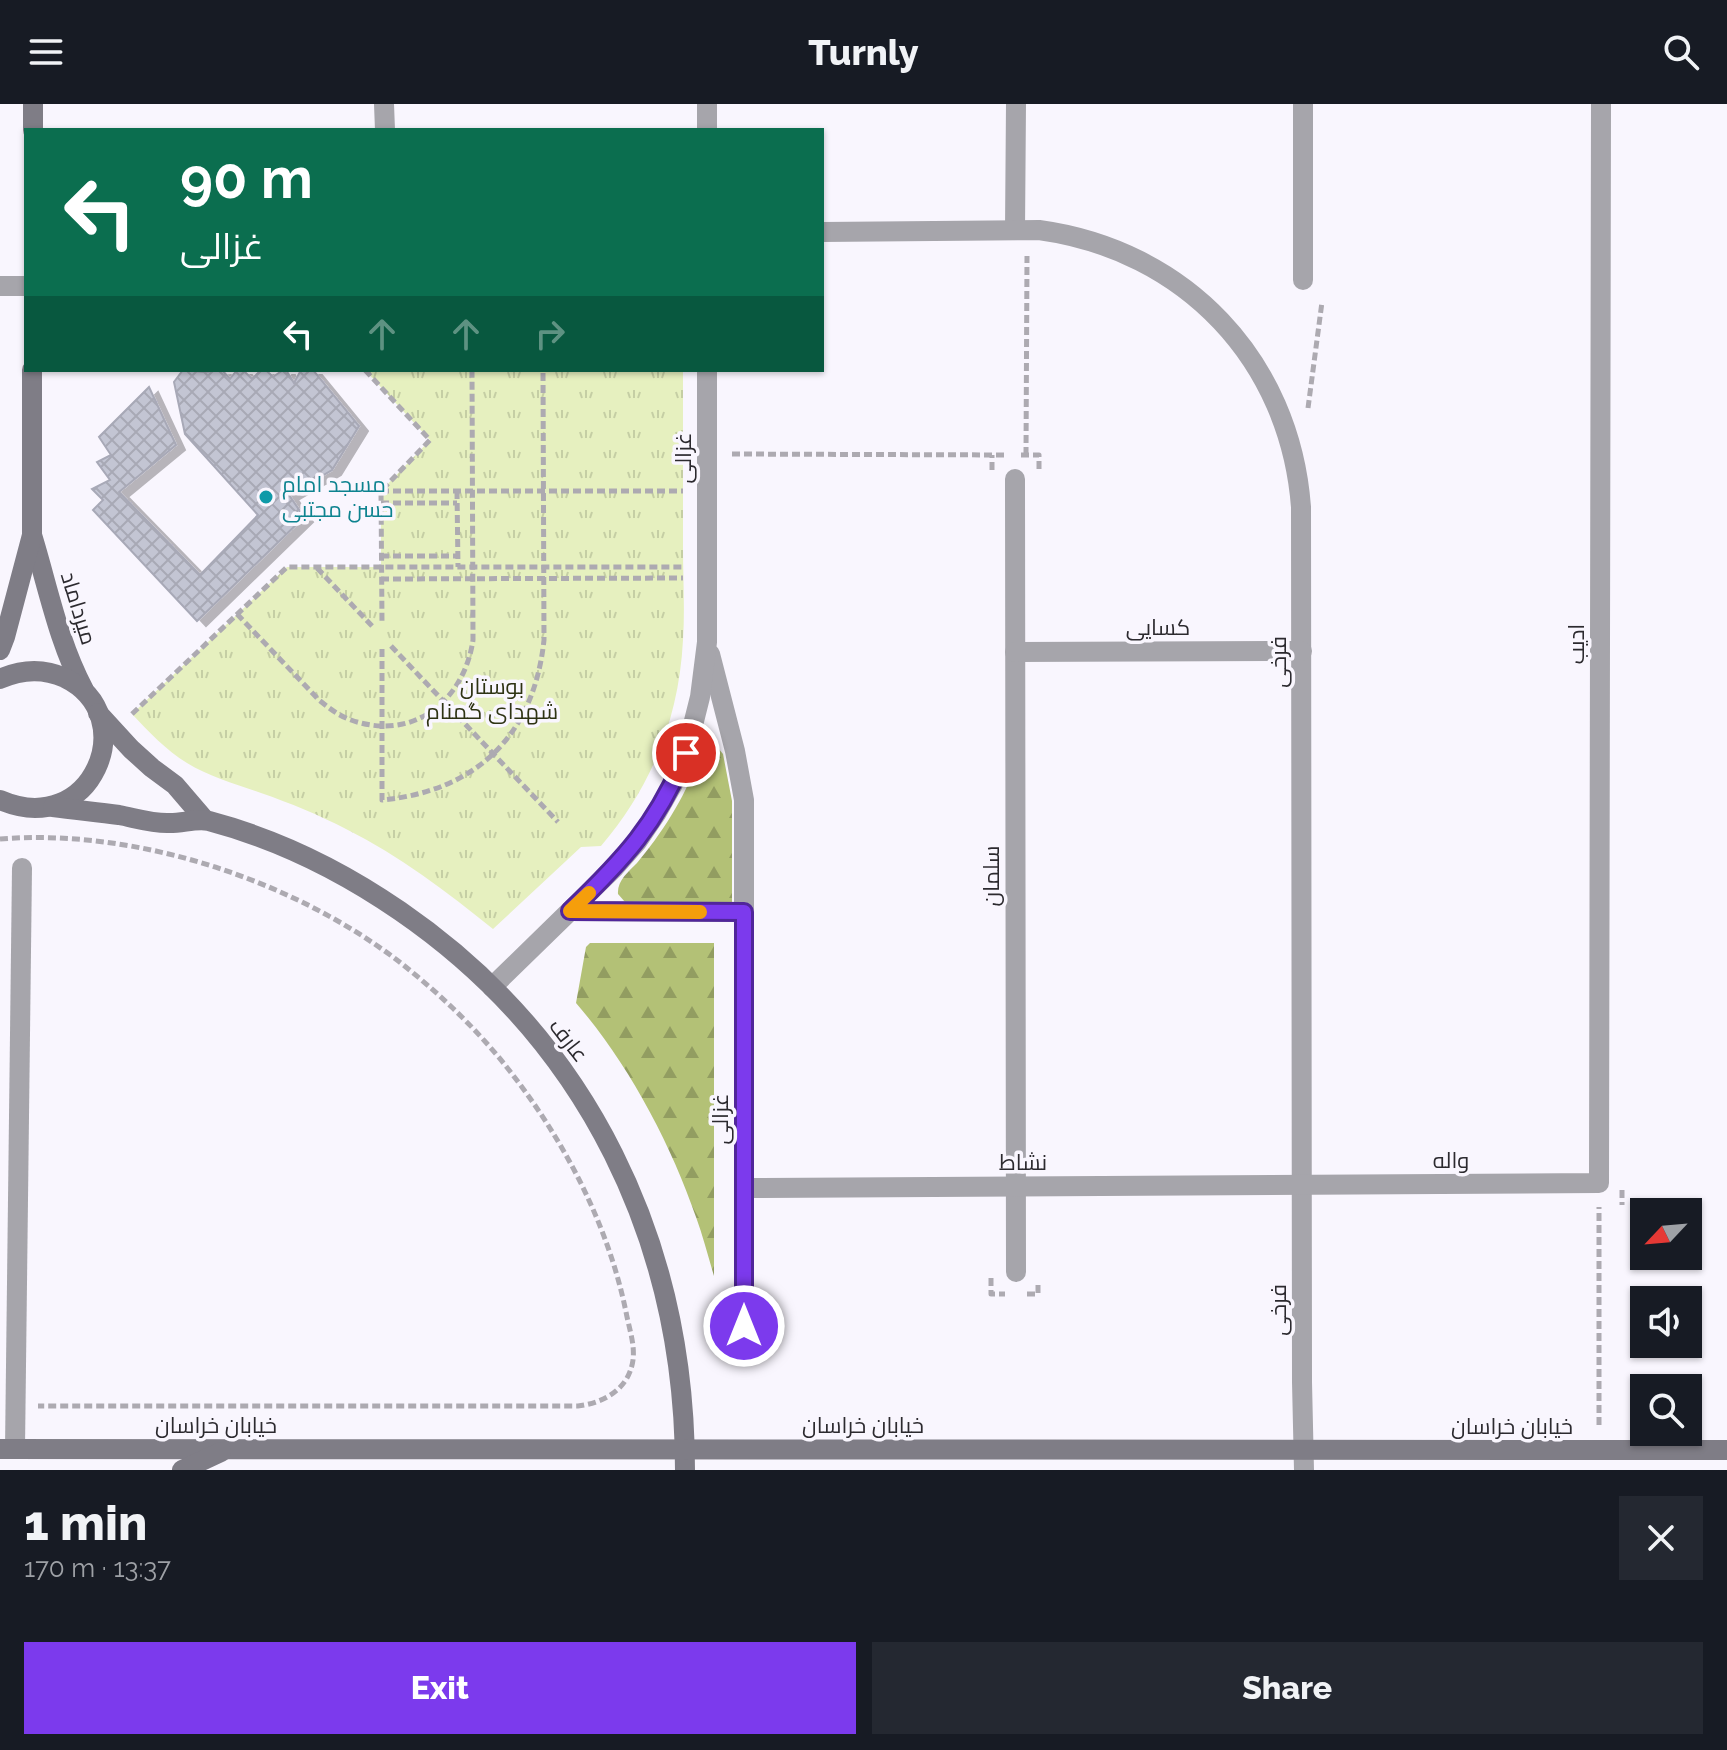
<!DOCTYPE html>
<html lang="en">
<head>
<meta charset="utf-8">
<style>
  body { margin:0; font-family:Raleway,Cairo,sans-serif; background:#242831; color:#f1f3f6; height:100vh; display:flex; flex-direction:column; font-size:30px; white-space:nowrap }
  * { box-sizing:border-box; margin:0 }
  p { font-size:26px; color:#9ea1a6 }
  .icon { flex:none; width:44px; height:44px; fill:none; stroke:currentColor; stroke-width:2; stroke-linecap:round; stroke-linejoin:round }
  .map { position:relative; height:1366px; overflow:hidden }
  .drawer { display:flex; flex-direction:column; background:#171b24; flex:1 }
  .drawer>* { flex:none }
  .banner { position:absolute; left:24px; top:24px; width:800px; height:244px; border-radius:0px; box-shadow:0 2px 6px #0004; background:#0b6e4f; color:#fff; overflow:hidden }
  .needle { width:52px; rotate:244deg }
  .tools { position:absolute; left:1630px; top:1094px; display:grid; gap:16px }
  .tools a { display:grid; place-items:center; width:72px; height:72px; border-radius:0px; background:#171b24; box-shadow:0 2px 6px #0004; font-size:40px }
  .pin { position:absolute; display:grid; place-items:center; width:68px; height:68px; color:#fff; margin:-34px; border:4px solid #fff; border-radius:50%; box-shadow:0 2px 8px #0007 }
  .me { position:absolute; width:88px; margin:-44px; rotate:0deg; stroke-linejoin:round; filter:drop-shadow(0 0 6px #0008) }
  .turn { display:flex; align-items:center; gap:28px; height:168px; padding:0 24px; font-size:36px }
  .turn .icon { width:104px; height:104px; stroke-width:2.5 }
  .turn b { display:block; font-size:56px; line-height:68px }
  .lanes { display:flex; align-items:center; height:76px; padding:0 24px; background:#0003; justify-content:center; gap:40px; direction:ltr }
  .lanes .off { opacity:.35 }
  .round { display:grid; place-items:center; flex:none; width:84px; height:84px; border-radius:0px; background:#242831 }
  .summary { display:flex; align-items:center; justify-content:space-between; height:136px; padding:0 24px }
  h1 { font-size:48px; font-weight:800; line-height:60px }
  .primary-button { display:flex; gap:16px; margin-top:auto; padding:16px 24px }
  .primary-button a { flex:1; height:92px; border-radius:0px; background:#7c3aed; color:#fff; font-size:32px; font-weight:800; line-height:92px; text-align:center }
  .primary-button a+a { background:#242831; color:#f1f3f6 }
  header { display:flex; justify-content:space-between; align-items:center; height:104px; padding:0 24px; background:#171b24; font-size:36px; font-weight:800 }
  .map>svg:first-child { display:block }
  .forest { fill:url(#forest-firs) }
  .park { fill:url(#park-tufts) }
  .building { fill:url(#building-cross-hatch); stroke:#a8a9b7; stroke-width:2; filter:url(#shadow) }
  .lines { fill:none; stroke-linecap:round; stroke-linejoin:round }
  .path { stroke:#adaab1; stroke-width:5; stroke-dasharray:8 4; stroke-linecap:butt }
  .street { stroke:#a6a5ab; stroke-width:20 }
  .secondary { stroke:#7f7d86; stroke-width:20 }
  .route-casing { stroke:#51269a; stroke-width:20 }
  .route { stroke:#7c3aed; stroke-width:14 }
  .slow { stroke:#f59e0b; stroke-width:14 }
  .culture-dot { fill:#0f9aa8; stroke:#f9f6fe; stroke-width:3 }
  .labels { text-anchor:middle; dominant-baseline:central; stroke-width:7; stroke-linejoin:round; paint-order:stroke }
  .street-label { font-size:22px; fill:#2c2a2f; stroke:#f9f6fe }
  .culture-label { font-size:22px; fill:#0d838f; stroke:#f9f6fe; text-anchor:start }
  .park-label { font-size:22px; fill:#2e3313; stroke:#f9f6fe }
</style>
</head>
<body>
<header><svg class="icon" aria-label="menu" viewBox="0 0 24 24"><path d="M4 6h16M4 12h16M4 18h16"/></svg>Turnly<svg class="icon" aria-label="search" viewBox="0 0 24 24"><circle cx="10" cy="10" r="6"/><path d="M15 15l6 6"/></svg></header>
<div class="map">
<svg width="1727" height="1366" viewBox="0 0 1727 1366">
  <defs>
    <pattern id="forest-firs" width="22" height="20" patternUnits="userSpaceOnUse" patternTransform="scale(2)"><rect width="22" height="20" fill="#b3c176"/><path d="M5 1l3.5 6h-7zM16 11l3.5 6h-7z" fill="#929d61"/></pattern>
    <pattern id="park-tufts" width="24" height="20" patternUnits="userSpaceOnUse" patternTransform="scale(2)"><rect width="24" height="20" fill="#e6f0bf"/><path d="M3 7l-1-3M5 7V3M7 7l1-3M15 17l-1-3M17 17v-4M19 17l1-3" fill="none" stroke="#c5cea4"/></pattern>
    <pattern id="building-cross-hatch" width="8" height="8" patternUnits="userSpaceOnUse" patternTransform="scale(2)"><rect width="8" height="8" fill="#c3c5d3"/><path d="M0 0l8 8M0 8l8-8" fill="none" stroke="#a8a9b5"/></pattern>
    <filter id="shadow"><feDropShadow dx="9" dy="5" stdDeviation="0" flood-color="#0004"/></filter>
  </defs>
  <rect width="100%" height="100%" fill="#f9f6fe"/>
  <g class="forest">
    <path d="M712,642L718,644L723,650L732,697V799L625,798L618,790C617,777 628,768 637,759C663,728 689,688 700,648L703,645Z"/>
    <path d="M590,839H714V1172C708,1152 703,1132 696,1113C670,1038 628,959 576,899L586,843Z"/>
  </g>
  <path class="park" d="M365,266H683C683,325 683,384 683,444C683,474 685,505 683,536C679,614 652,682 601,742L581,743L493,825C447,788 400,752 346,725C319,711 290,699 261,689C236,680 210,673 187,659C166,646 149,628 132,610L287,463H381V387L430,336Z"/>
  <path class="building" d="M183,266L204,268L222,266L230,275L237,266H243L252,275L261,266H266L273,273L283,266H286L294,279L301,266H313L359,322L332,366L289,391L304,413L197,517L93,406L103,396L92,385L110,376L97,358L111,351L99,333L149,283L176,341L119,388L200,471L258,411L185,330L174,278Z"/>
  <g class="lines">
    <g class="path">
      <path d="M365,266L430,336L381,387L382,519"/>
      <path d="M1308,304L1322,198"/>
      <path d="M732,350L1007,351"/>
      <path d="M1021,351H1039V367"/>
      <path d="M1026,351L1027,152"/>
      <path d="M992,366V351"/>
      <path d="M381,387H683"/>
      <path d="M457,387L458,463"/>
      <path d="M381,399H457"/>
      <path d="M381,452H457"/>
      <path d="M317,464L373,523"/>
      <path d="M381,475L683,474"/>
      <path d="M237,510L319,596C329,604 339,612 351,616C413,638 464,597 473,536L472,266"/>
      <path d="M391,542L558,718"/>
      <path d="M382,545V696C477,687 534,631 544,536L543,266"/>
      <path d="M132,610L287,463H683"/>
      <path d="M0,735C134,724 290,775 397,856C438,888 477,925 509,966C564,1036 608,1120 626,1208C629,1224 635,1240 633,1256C629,1285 604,1299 578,1302H38"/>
      <path d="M1622,1086V1101"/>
      <path d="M991,1174V1190H1005"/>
      <path d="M1027,1190H1038V1179"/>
      <path d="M1599,1321V1103"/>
    </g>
    <g class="street">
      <path d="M384,0L385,26"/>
      <path d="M707,0V26"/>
      <path d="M1303,0V176"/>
      <path d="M1015,126L1016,0"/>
      <path d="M822,128L1039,126C1185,146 1290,256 1301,403L1302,1278L1304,1366"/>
      <path d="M0,182H26"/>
      <path d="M1015,375L1016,1168"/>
      <path d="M1015,548L1302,547"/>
      <path d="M710,550L735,647L744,696V1222"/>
      <path d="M570,807L744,808"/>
      <path d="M492,883L615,763L637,738L656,710L673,680L686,649L700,593L707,538V266"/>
      <path d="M744,1084L1599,1079L1601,0"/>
      <path d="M15,1345L22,764"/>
    </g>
    <g class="secondary">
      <path d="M33,26V0"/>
      <path d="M32,431C48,483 58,537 84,586"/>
      <path d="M0,546L5,533L32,431V266"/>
      <path d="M0,575C22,565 43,564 65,574C143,612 92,736 0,696"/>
      <path d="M98,609L131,645L152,664L175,681L205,716"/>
      <path d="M53,703C75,706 97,708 119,711C135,714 151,719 167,719C181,720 196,714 209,717C277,735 342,767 400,807C589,937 685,1139 685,1366"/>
      <path d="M0,1345L1727,1346"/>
      <path d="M182,1366L221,1348"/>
    </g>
  </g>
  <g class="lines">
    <defs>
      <path id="route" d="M686,649C657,720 624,755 570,807L744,808V1222"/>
    </defs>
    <use href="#route" class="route-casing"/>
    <use href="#route" class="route"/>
    <path class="slow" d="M589,789L570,807L700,808"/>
  </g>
  <circle class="culture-dot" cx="266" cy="393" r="8"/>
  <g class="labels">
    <g class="street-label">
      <text transform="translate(683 354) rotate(-90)">غزالی</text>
      <text transform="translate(79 504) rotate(73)">میرداماد</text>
      <text x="1158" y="523">کسایی</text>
      <text transform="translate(1576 540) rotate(-90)">ادیب</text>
      <text transform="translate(1278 558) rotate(-90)">فرخی</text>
      <text transform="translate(991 772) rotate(-90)">سلمان</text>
      <text transform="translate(569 936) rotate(52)">عارف</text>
      <text transform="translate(720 1015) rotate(-90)">غزالی</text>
      <text x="1451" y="1056">واله</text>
      <text x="1023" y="1058">نشاط</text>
      <text transform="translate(1278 1206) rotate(-90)">فرخی</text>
      <text x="216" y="1321">خیابان خراسان</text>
      <text x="863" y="1321">خیابان خراسان</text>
      <text x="1512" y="1322">خیابان خراسان</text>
    </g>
    <g class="culture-label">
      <text x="282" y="380">مسجد امام<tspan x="282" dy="25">حسن مجتبی</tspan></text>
    </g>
    <g class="park-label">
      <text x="492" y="582">بوستان<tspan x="492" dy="25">شهدای گمنام</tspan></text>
    </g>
  </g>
</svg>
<div class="tools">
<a><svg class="needle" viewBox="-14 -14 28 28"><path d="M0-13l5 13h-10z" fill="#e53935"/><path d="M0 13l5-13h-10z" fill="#9ea1a6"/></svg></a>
<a><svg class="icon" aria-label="sound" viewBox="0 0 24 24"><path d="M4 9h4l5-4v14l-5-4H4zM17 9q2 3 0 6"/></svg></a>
<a><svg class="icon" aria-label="search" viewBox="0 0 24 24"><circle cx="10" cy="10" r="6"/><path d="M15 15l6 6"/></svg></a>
</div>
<div class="pin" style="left:686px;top:649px;background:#d93025"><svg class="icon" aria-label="arrive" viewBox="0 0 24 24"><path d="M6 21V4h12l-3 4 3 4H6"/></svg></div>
<svg class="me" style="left:744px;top:1222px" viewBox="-20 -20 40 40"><circle r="17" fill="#7c3aed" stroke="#fff" stroke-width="3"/><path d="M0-11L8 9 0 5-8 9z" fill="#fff"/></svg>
<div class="banner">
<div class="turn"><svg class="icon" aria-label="left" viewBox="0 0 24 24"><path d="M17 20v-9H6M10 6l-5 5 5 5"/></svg><div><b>90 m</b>غزالی</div></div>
<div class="lanes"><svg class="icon" aria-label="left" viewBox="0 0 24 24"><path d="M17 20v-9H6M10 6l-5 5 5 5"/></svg><svg class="icon off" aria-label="ahead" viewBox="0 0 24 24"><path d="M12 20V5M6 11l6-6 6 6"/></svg><svg class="icon off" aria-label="ahead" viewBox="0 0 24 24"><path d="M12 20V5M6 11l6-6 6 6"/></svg><svg class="icon off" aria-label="right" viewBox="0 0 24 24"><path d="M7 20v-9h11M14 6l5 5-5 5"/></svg></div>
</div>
</div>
<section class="drawer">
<div class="summary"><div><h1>1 min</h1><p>170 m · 13:37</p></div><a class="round"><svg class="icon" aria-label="close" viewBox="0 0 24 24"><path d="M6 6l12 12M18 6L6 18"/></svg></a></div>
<div class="primary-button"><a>Exit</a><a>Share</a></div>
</section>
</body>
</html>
